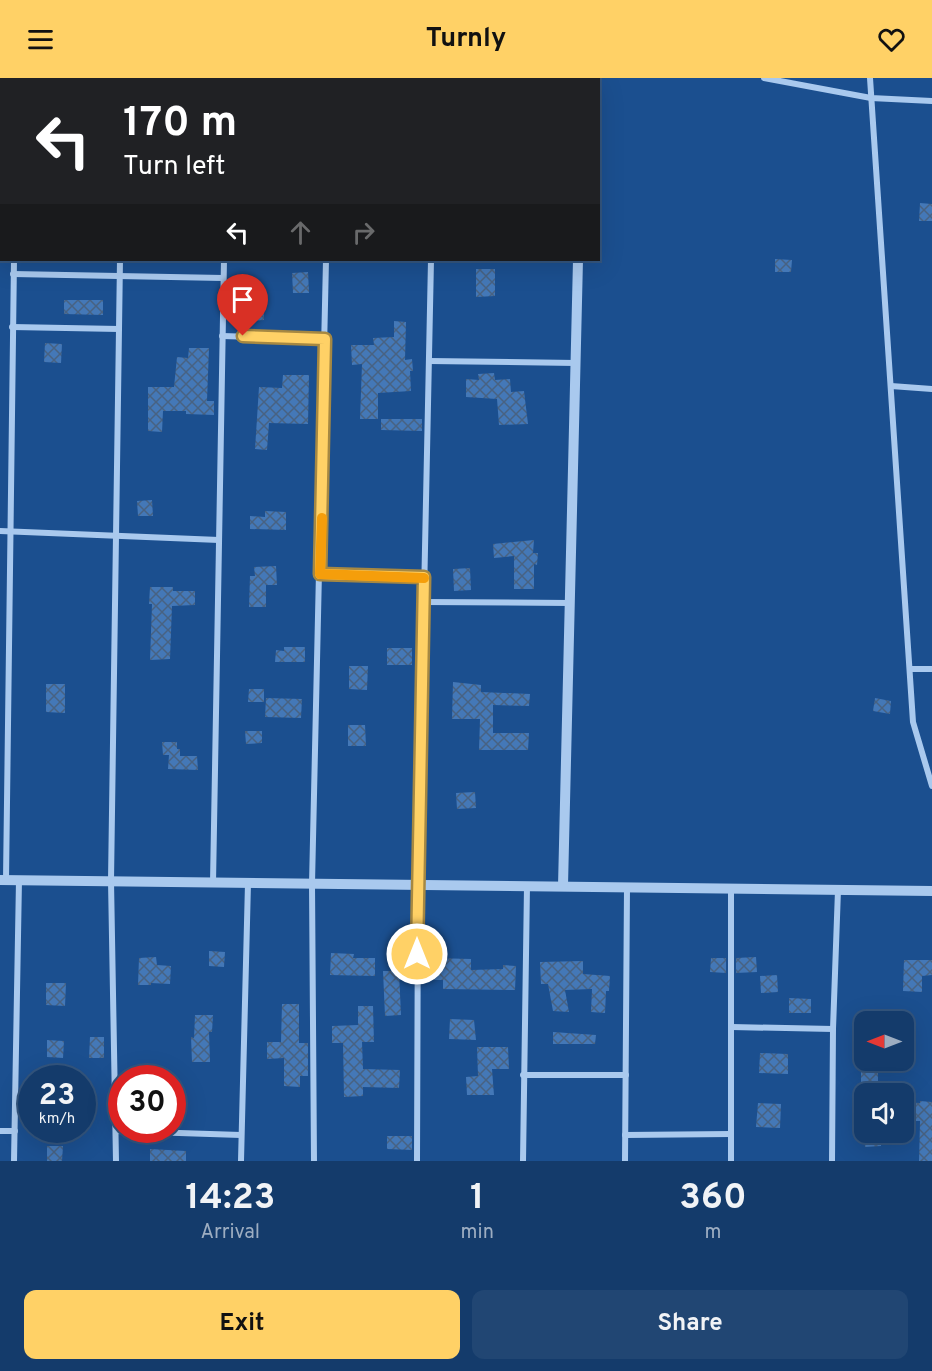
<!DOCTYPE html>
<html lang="en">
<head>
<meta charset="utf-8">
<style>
  body { margin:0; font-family:Overpass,sans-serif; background:#214673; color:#f1f3f6; height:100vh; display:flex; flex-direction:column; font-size:22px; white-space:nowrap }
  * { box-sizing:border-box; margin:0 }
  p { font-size:20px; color:#9dadc1 }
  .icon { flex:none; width:33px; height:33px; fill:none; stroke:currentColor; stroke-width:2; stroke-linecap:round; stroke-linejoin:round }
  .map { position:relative; height:1083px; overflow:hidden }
  .side { display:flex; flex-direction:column; background:#143b6b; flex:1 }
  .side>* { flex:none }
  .guide { position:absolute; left:0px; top:0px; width:600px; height:183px; box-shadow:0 6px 24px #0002,0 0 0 2px #33557e; background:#202124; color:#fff; overflow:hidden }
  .needle { width:39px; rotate:270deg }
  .fabs { position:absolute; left:854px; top:933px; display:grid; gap:12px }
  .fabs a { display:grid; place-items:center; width:60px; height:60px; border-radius:12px; background:#143b6b; box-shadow:0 6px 24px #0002,0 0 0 2px #33557e; font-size:30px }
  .speed { position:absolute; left:18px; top:987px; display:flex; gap:12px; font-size:30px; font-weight:700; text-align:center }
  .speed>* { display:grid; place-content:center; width:78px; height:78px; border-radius:50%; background:#143b6b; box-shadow:0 6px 24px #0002,0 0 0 2px #33557e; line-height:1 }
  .speed small { font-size:15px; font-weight:400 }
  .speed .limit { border:9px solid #d22; background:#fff; color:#111 }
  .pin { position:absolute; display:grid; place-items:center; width:51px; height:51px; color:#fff; margin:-62px -26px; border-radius:50% 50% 50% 0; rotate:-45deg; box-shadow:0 0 6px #0007 }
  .pin .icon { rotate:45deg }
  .me { position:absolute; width:66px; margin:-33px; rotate:0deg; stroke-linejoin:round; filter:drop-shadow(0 0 4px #0008) }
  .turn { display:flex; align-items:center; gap:21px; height:126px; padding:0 24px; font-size:27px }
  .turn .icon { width:78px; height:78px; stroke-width:2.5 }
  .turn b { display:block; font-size:42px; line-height:51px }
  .lanes { display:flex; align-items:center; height:57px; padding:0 24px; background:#0003; justify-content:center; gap:30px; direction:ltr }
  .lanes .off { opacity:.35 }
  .eta { display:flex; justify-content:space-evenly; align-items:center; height:102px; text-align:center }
  .eta b { font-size:36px; font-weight:700; line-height:42px }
  .primary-button { display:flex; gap:12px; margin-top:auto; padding:12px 24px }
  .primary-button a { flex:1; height:69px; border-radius:12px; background:#ffd166; color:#111; font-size:24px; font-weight:700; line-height:69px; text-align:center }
  .primary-button a+a { background:#214673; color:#f1f3f6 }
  header { display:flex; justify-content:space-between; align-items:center; height:78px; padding:0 24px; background:#ffd166; color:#111; font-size:27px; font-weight:700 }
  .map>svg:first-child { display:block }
  .building { fill:url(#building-cross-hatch) }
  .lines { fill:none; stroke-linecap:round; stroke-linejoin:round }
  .minor { stroke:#a9c9ee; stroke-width:6 }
  .tertiary { stroke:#a9c9ee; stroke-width:10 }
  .route-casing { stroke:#a68842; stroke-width:15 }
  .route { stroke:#ffd166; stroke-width:10 }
  .slow { stroke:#f59e0b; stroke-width:10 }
</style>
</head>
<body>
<header><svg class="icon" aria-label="menu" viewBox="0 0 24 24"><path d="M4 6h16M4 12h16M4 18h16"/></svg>Turnly<svg class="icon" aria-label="heart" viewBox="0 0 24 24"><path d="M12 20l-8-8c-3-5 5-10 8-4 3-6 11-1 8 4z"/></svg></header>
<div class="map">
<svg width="932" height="1083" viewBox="0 0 932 1083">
  <defs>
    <pattern id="building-cross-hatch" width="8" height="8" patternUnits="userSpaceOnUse" patternTransform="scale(1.5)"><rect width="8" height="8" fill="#4478b7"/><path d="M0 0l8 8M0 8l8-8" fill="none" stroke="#486282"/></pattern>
  </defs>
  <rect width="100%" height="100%" fill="#1b4f8f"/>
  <g class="building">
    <path d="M920,125L932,126V143H919Z"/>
    <path d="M775,181L792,182L791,194H775Z"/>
    <path d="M476,191H495V218L476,219Z"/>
    <path d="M308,194L309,215H293L292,195Z"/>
    <path d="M64,222H103V237L64,236Z"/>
    <path d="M263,227L264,242L249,243L248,228Z"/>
    <path d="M394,243L406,244L405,282L412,281L413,293H410L411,313L378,315V341H360L362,286L352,287L351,267H374L373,260L394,259Z"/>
    <path d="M45,265L62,266L61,285L44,284Z"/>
    <path d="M189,270H209L207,323H214V337L186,336V333H163L162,354L148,353V309H174L177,279L188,280Z"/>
    <path d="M494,295L495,302L510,301L511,314L524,313L528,346L499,347L497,321L466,319V301L479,302L478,296Z"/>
    <path d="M283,297H309L308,346L269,345L267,372L255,371L259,309L282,310Z"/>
    <path d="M381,341H422V353L381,352Z"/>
    <path d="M152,422L153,438H138L137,423Z"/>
    <path d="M265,433L286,434V452L250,451V438L265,439Z"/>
    <path d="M534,462L533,475H538L537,487L534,486V511H514V478L494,480L493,466Z"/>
    <path d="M276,488L277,507H266V529H249L250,498H255L254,489Z"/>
    <path d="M470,490L471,512L454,513L453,491Z"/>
    <path d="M150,509H173V513H195V527L172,528L170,581L150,582L152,526H149Z"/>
    <path d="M284,569H305V584H275L276,572L284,573Z"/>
    <rect x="387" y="570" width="25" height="17"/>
    <path d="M349,588H368L367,612L349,611Z"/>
    <path d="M453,604L481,607V614L530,616L529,628L493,627V655H529L528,672H479L480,641H452Z"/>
    <path d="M46,606H65V635L46,634Z"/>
    <path d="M249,611H264V624H248Z"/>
    <path d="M266,620L302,621L301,640L265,639Z"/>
    <path d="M875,620L891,623L890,636L873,633Z"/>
    <path d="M348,647H365L366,668H348Z"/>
    <path d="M245,653H262V665L246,666Z"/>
    <path d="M162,664H177V671H180V678H197L198,692L168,691L169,677H163Z"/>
    <path d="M475,714L476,730L457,731L456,715Z"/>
    <path d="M209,873L225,874L224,889L209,888Z"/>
    <path d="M331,875L354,876L353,880H375V898L330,897Z"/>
    <path d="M156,879L157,887L171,888L170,906L151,905V907H138L139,880Z"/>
    <path d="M756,879L757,894L736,895V880Z"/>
    <path d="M434,880L471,881V892L503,891V887L516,888L515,912L443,911V902H434Z"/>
    <path d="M711,880H726V895L710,894Z"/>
    <path d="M904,882H932V897L922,898V914L903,913Z"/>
    <path d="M583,883V896L610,898L609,913H606L605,935L591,934L592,911L565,912L569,934L553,933L548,906H541L540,884Z"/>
    <path d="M383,893H399L401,937L385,938Z"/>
    <path d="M777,897L778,914L761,915L760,898Z"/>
    <path d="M46,905H66L65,928L46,927Z"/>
    <path d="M789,920L811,921V935H789Z"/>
    <path d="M282,926H299V965H308V998H300V1009L284,1008V980L267,981V964H281Z"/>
    <path d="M358,928H373L374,964H362L363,991L400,992L399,1010L363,1009V1018L344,1019L343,965H332V948L358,947Z"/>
    <path d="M195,937H213L212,954H209L210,984H192L191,959L194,960Z"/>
    <path d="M450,941L474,942L476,962L449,961Z"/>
    <path d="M553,954L596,957L595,966H553Z"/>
    <path d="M90,959H104V980H89Z"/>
    <path d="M47,962L64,963L63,980L47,979Z"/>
    <path d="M477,969H508L509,991H492L494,1017H467L466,999L478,998Z"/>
    <path d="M760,975L788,976V996L759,995Z"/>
    <rect x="861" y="988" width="17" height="28"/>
    <path d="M920,1023L932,1024V1083H919L920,1043H903V1024L920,1025Z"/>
    <path d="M758,1025L781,1026L780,1050L756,1049Z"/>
    <path d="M864,1056H881V1068L865,1069Z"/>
    <path d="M387,1058H412V1072L387,1071Z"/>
    <path d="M47,1068H63L62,1083H47Z"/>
    <path d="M150,1071L186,1073V1083H150Z"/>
  </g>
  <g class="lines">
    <g class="minor">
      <path d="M14,0V2"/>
      <path d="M764,0L871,20L932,23"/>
      <path d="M870,0L913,644L932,708"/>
      <path d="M123,2V0"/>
      <path d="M227,2V0"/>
      <path d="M329,2L330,0"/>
      <path d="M436,2V0"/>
      <path d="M0,132H2"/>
      <path d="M13,196L223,200"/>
      <path d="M12,249L119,251"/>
      <path d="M222,258L325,261"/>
      <path d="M429,283L576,285"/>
      <path d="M891,308L932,311"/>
      <path d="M0,453L219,462"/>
      <path d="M320,496L424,499"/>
      <path d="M423,524L570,525"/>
      <path d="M910,591H932"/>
      <path d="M6,802L14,182"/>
      <path d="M213,805L224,182"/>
      <path d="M731,811V1083"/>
      <path d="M732,949L833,951"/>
      <path d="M523,997H626"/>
      <path d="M0,1053H15"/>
      <path d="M117,1053L241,1057"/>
      <path d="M625,1057L731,1056"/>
      <path d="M14,1083L19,802"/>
      <path d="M116,1083L111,803L120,182"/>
      <path d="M241,1083L248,805"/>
      <path d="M314,1083L312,806L326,182"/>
      <path d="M417,1083L418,807L431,182"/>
      <path d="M523,1083L527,808"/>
      <path d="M625,1083L627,810"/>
      <path d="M832,1083L833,951L838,812"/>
    </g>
    <g class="tertiary">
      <path d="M582,2V0"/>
      <path d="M0,802L932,813"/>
      <path d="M563,808L578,182"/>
    </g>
  </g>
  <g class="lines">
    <defs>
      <path id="route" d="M243,258L325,261L320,496L424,499L417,876"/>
    </defs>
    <use href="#route" class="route-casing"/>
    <use href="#route" class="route"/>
    <path class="slow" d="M322,440L320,496L424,500"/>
  </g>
</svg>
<div class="fabs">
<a><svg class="needle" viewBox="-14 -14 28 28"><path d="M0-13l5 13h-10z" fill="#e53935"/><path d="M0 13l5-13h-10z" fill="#9dadc1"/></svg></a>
<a><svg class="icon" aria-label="sound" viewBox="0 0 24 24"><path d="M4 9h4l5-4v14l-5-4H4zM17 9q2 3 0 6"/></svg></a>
</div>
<div class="speed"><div>23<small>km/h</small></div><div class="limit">30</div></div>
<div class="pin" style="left:243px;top:258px;background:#d93025"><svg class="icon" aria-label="arrive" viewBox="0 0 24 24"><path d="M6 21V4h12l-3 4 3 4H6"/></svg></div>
<svg class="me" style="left:417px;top:876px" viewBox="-20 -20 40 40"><circle r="17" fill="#ffd166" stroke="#fff" stroke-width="3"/><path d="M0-11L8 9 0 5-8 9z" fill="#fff"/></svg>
<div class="guide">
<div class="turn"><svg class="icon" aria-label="left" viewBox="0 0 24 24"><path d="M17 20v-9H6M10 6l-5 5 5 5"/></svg><div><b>170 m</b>Turn left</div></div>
<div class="lanes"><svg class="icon" aria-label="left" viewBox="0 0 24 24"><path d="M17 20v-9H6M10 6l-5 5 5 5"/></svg><svg class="icon off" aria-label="ahead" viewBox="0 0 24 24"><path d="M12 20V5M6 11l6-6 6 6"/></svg><svg class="icon off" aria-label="right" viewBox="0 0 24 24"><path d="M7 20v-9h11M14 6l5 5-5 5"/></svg></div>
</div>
</div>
<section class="side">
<div class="eta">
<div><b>14:23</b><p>Arrival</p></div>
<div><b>1</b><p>min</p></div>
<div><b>360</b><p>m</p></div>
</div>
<div class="primary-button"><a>Exit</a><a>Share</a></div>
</section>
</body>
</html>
